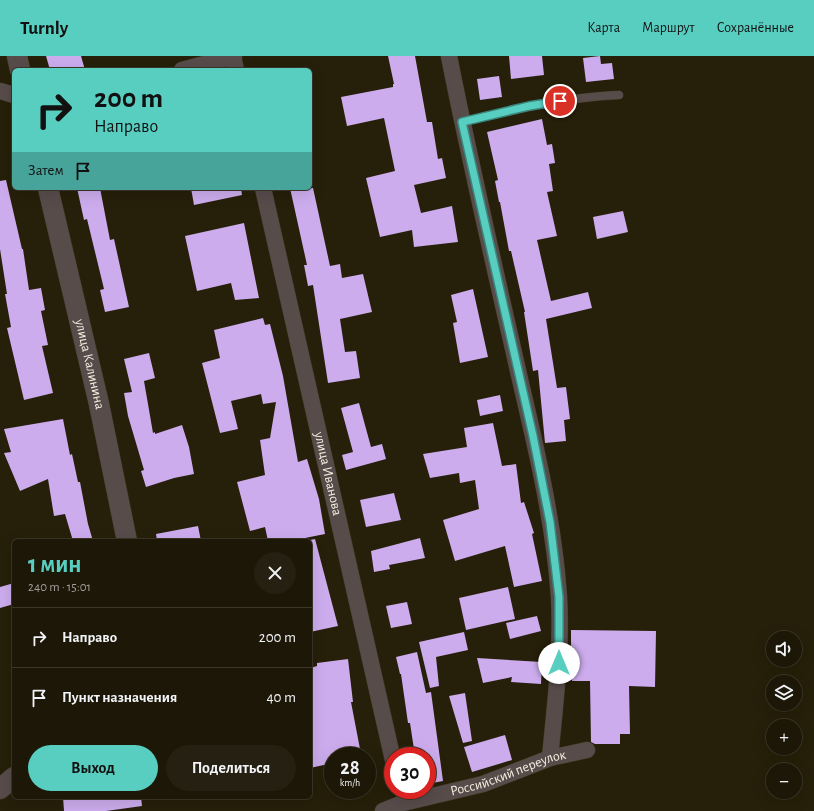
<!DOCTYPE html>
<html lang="ru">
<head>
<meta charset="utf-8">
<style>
  body { margin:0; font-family:"Alegreya Sans",sans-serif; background:#252011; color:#f1f3f6; height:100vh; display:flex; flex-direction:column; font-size:15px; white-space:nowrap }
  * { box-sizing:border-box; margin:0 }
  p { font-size:13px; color:#a09f9b }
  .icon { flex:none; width:22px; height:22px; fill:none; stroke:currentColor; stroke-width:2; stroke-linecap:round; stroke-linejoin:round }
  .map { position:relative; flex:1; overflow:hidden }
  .sheet { position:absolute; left:12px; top:483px; width:300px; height:260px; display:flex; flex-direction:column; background:#1c1707; border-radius:6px; box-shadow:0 4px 16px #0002,0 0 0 1px #3a3628 }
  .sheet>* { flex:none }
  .top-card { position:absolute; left:12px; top:12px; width:300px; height:122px; border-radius:6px; box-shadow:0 4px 16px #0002,0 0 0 1px #3a3628; background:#58cec1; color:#111; overflow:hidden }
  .fabs { position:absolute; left:766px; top:575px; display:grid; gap:8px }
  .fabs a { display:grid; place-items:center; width:36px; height:36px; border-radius:50%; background:#1c1707; box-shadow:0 4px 16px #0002,0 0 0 1px #3a3628; font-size:20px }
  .speed { position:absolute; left:324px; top:691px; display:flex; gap:8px; font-size:20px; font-weight:700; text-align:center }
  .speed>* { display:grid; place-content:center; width:52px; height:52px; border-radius:50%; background:#1c1707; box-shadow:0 4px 16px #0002,0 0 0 1px #3a3628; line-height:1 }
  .speed small { font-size:10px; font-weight:400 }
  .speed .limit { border:6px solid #d22; background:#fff; color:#111 }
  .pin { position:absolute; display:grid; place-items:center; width:34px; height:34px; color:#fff; margin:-17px; border:2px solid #fff; border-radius:50%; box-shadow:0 1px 4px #0007 }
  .me { position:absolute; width:44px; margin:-22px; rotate:0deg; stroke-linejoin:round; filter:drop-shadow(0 0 3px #0008) }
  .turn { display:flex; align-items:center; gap:14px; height:84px; padding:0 16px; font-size:18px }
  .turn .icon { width:52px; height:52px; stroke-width:2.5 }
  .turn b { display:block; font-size:28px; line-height:34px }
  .then { display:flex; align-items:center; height:38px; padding:0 16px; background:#0003; gap:8px; font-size:15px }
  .round { display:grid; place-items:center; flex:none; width:42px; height:42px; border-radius:21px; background:#252011 }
  .overview { display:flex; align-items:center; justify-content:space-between; height:68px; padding:0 16px }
  h1 { font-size:24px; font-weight:700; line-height:30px; color:#58cec1 }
  .button { display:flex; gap:8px; margin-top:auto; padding:8px 16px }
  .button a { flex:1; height:46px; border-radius:24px; background:#58cec1; color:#111; font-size:16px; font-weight:700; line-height:46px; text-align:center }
  .button a+a { background:#252011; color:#f1f3f6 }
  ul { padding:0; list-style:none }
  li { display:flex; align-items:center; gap:12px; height:60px; padding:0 16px; border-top:1px solid #3a3628 }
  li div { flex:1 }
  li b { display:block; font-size:15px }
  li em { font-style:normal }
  header { display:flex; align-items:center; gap:24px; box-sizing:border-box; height:56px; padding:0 20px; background:#58cec1; color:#111 }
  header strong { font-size:19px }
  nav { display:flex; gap:22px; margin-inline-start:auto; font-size:14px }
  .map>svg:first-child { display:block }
  .building { fill:#ccaced }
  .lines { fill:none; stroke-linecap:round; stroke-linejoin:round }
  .service-casing { stroke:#433c27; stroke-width:9 }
  .minor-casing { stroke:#433c27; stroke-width:17 }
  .tertiary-casing { stroke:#433c27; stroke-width:21 }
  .service { stroke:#584c4b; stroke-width:8 }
  .minor { stroke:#584c4b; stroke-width:16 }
  .tertiary { stroke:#584c4b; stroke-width:20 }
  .route-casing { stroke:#39867d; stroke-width:10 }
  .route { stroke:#58cec1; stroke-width:7 }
  .labels { text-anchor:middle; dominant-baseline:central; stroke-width:4; stroke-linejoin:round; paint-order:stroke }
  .street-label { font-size:14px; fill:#f3efe1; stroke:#1c1602 }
</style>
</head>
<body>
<header>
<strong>Turnly</strong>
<nav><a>Карта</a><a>Маршрут</a><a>Сохранённые</a></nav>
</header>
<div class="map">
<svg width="814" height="755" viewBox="0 0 814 755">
  <rect width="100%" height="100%" fill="#261f09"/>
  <g class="building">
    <path d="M46,0H81L85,14H50Z"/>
    <path d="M388,0H415L427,66H432L438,103L442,102L446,122L414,129L421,157L452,150L458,186L414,191L412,174L380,181L366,122L395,115L384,62L347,70L341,41L393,31V28H394Z"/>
    <path d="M509,0H542L544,19L511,23Z"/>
    <path d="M600,0L601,8L612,7L614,23L586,26L583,2Z"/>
    <path d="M499,20L502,41L480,44L477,23Z"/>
    <path d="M542,63L547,89L552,88L555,107L549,108L553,135L547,136L557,180L537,184L551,245L588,236L592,252L546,263L557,332L566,331L570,363L564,364L566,385L545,387L538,314L533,315L524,256H525L511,195H509L500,146H499L495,125L498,124L487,76Z"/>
    <path d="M6,124L22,193H23L29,234L41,232L45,254L41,255L48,289L42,290L53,337L24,344L7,272L11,271L5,238H7L0,193V125Z"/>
    <path d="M77,132H100L110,184L114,183L129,251L105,256L100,234L104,233L87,163L84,164Z"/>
    <path d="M191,132H241L242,139L194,149Z"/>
    <path d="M290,132H313L330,210L340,208L342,222L363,218L372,256L340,263L345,296L356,295L360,322L328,327L313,229L308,230L304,209H307Z"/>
    <path d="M623,155L628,176L597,183L593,161Z"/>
    <path d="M244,167L259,242L235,244L231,227L197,235L185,180Z"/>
    <path d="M473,233L488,301L460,307L453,267L457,266L451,239Z"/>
    <path d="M263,262L265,269L270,268L283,320L298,406L307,403L319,443L325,478L290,485H268L265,471L250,475L237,426L265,419L260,384L270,382L276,346L263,348L261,338L231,345L238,373L220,377L202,307L220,302L214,274Z"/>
    <path d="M149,297L155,322L144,325L153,377L155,376V378L182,369L189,391L194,418L174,422L146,431L141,415L144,414L128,360L124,337L132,336L124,303Z"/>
    <path d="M500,339L503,355L480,360L477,344Z"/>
    <path d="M359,347L371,391L382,388L386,403L346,414L342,399L353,396L341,352Z"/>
    <path d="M63,363L70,399L72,398L78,426H80L88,468L93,485H73L65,458L54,460L48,423L20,435L4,397L11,396L4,373Z"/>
    <path d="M493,367L502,410L516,408L521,447L524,446L534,477L532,478L542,525L514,531L505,490L455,505L443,464L479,453L475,424L460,427L459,417L430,422L423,398L467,391L464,372Z"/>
    <path d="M394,437L401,464L366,471L360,444Z"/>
    <path d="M198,470L201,485H157L156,478Z"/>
    <path d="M420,482L425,502L389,509L390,513L374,516L371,495Z"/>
    <path d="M315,483L338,570L310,576V484Z"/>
    <path d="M14,527V548L0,552V531Z"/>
    <path d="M508,531L515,563L466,574L459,542Z"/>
    <path d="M407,546L412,568L391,572L386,550Z"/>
    <path d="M537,560L541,575L510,583L506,567Z"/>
    <path d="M571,574L656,575L655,631L629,630L630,678H620V688H595L591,686L590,625H572L573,591H571Z"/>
    <path d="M464,576L468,594L436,601L439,630L430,632L419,586Z"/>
    <path d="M417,596L426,637L431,636L443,725L427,728V700H415L410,667H408L401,618H400L396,601Z"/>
    <path d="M477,602L542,606L541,628L511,626L512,621L483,627Z"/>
    <path d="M348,603L353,646H351L360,693L345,696V700H333V707L310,712V612L317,610V607Z"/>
    <path d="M465,637L472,685L463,687L449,640Z"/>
    <path d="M505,679L512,704L472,716L464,691Z"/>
    <path d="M63,741H141L142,750L106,755H64Z"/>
  </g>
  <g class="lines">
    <defs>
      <path id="service" d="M462,66C514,54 565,41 619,39"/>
      <g id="minor">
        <path d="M233,0L236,14"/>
        <path d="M449,0C470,107 495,213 519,319C536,392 554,466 559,541C562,595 555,648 550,702"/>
        <path d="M182,14L234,0"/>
        <path d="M0,35L14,39"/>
        <path id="s1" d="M263,132L393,704"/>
        <path id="s2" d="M383,755L403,747L483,728L550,702L587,694"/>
      </g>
      <g id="tertiary">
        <path d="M17,0L20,14"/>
        <path id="s3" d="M48,132L99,348L127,485"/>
        <path d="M0,733L14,721"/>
      </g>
    </defs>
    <use href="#service" class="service-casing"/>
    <use href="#minor" class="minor-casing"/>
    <use href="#tertiary" class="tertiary-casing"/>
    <use href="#service" class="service"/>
    <use href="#minor" class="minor"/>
    <use href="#tertiary" class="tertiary"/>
  </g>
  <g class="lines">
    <defs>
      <path id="route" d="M559,607V541L550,466L533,380L462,66L529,50L560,45"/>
    </defs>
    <use href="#route" class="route-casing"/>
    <use href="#route" class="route"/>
  </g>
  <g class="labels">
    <g class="street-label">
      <text stroke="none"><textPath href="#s3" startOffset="181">улица Калинина</textPath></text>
      <text stroke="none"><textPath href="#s1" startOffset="293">улица Иванова</textPath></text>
      <text stroke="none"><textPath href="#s2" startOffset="131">Российский переулок</textPath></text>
    </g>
  </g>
</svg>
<div class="fabs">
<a><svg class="icon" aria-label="sound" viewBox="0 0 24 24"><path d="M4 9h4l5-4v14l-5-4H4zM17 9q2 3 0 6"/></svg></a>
<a><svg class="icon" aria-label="layers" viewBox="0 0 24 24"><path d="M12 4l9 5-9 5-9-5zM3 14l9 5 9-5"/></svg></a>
<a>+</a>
<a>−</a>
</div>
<div class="speed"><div>28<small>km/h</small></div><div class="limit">30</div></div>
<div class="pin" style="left:560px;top:45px;background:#d93025"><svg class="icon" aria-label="arrive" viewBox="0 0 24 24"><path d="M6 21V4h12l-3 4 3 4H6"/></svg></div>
<svg class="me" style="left:559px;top:607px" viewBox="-20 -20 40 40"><circle r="19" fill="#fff"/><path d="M0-13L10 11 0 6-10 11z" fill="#58cec1"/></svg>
<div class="top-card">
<div class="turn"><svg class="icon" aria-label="right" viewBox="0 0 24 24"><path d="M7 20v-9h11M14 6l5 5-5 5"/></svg><div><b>200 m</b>Направо</div></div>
<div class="then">Затем<svg class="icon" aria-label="arrive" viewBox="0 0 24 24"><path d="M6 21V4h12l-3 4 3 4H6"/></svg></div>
</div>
<section class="sheet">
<div class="overview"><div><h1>1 мин</h1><p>240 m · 15:01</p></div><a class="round"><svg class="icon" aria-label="close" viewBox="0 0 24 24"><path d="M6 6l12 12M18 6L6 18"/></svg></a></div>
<ul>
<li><svg class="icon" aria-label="right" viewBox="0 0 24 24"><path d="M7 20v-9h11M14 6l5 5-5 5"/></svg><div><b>Направо</b></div><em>200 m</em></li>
<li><svg class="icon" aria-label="arrive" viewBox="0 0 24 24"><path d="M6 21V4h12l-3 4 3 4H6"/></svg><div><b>Пункт назначения</b></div><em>40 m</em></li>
</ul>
<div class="button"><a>Выход</a><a>Поделиться</a></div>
</section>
</div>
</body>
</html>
